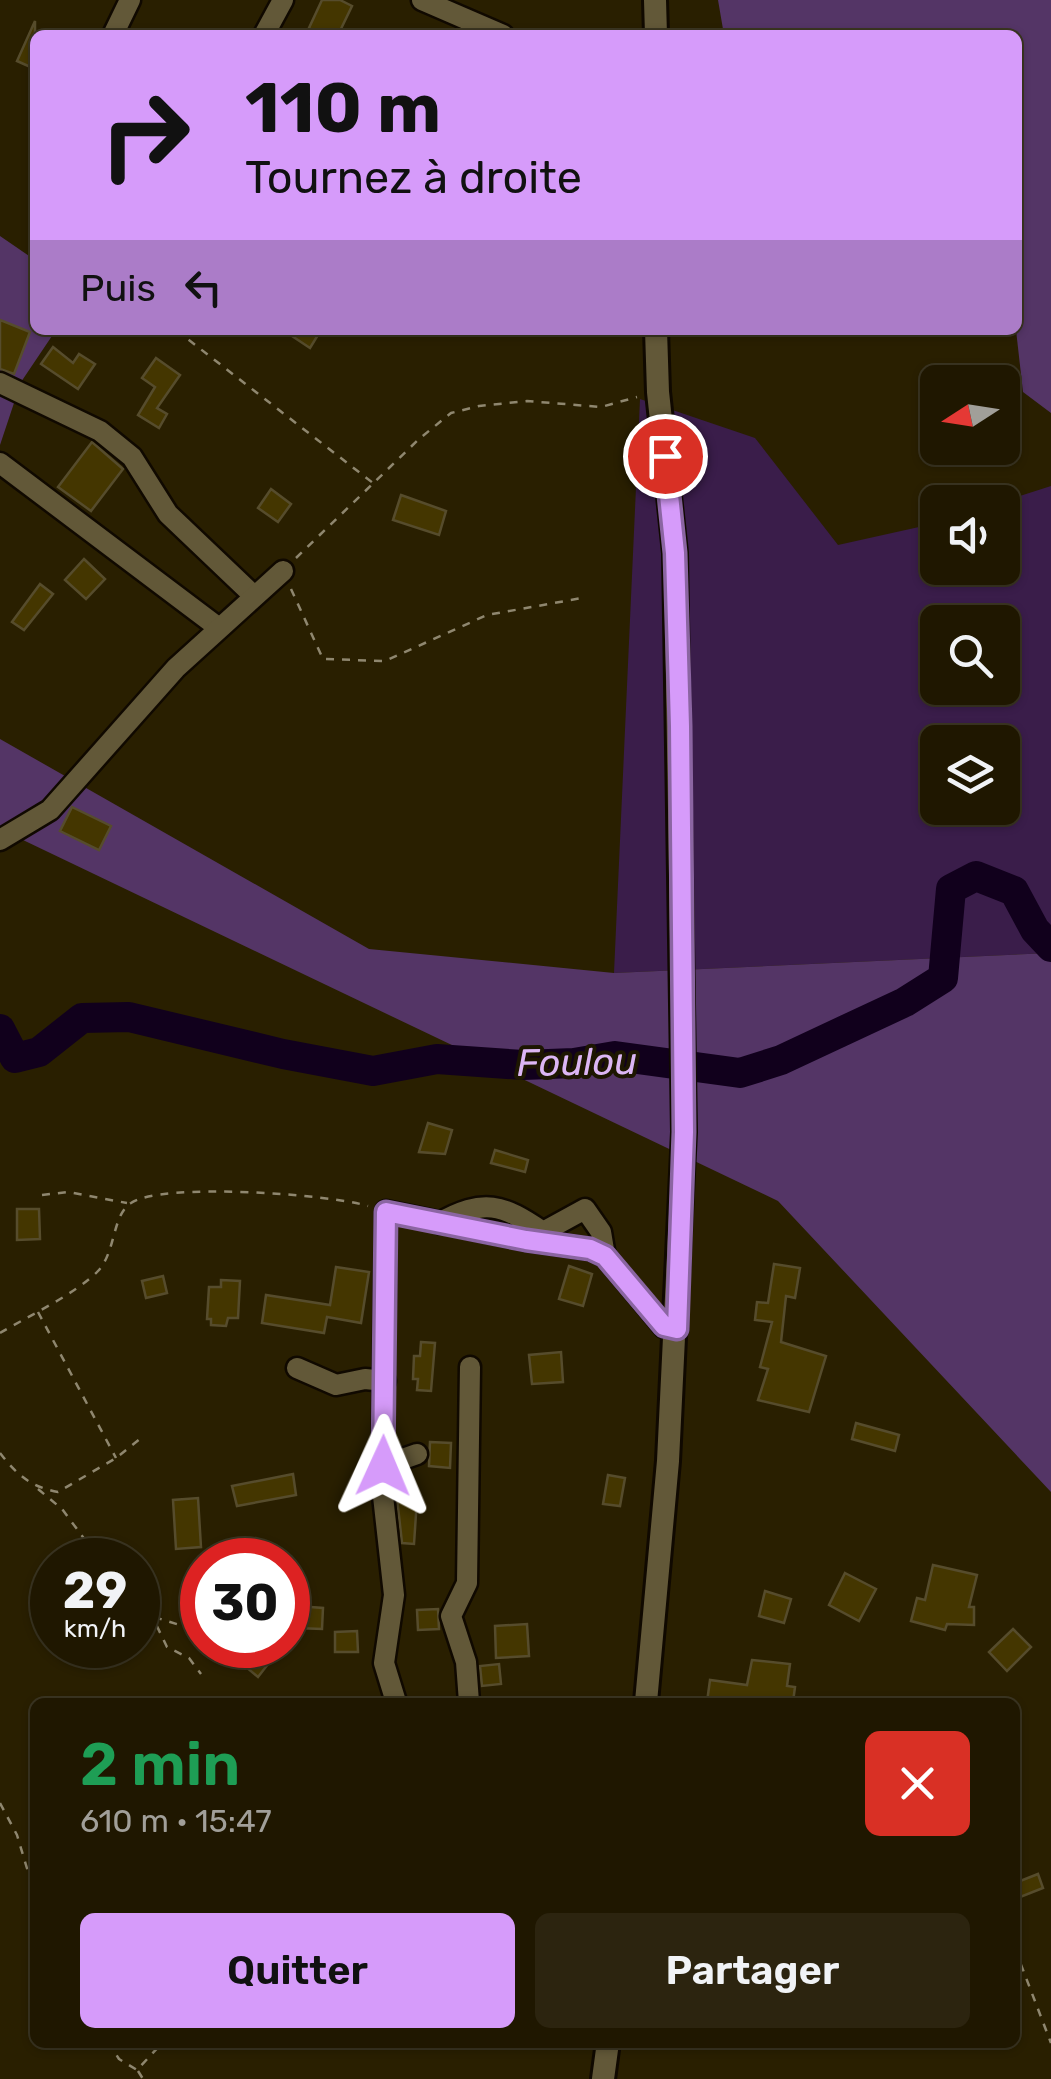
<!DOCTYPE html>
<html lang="fr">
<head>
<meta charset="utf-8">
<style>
  body { margin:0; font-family:Rubik,sans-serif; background:#2c240f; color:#f1f3f6; height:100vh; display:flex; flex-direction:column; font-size:38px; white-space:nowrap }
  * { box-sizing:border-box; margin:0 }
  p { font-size:32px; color:#a19f99 }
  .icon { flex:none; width:55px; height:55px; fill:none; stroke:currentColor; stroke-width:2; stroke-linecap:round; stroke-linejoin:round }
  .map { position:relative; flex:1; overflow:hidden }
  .sheet { position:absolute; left:30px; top:1698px; width:990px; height:350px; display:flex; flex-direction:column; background:#1f1700; border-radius:15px; box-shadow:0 2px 8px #0004,0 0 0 2px #3c3622 }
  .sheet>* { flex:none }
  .guide { position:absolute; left:30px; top:30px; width:992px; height:305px; border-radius:15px; box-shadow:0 2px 8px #0004,0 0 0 2px #3c3622; background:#d69bfa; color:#111; overflow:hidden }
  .needle { width:65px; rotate:258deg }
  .buttons { position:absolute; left:920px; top:365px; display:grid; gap:20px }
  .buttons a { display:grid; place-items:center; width:100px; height:100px; border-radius:15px; background:#1f1700; box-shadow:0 2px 8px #0004,0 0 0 2px #3c3622; font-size:50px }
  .speed { position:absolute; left:30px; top:1538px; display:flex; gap:20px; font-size:50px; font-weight:700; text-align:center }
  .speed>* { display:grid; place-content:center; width:130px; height:130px; border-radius:50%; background:#1f1700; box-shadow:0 2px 8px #0004,0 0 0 2px #3c3622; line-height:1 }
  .speed small { font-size:25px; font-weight:400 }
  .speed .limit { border:15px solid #d22; background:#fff; color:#111 }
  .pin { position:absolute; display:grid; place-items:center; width:85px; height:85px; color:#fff; margin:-42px; border:5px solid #fff; border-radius:50%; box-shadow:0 2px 10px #0007 }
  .me { position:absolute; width:110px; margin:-55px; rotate:1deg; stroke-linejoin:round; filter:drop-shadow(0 0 8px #0008) }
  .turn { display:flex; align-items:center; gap:35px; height:210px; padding:0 50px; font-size:45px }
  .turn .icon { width:130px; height:130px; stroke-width:2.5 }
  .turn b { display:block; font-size:70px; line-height:85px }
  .then { display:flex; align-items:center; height:95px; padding:0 50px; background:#0003; gap:20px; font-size:38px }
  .round { display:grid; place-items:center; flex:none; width:105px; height:105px; border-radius:15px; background:#2c240f }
  .overview { display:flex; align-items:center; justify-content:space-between; height:170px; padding:0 50px }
  h1 { font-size:60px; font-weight:600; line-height:75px; color:#1e9e55 }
  .primary-button { display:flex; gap:20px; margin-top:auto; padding:20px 50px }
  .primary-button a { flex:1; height:115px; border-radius:15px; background:#d69bfa; color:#111; font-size:40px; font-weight:600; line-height:115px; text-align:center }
  .primary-button a+a { background:#2c240f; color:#f1f3f6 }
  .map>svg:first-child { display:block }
  .green { fill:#3a1d4a; fill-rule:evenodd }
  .forest { fill:#543566 }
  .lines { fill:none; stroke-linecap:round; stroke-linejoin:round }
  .river { stroke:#11001c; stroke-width:30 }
  .building { fill:#443600; stroke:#564c2c; stroke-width:2.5 }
  .minor-casing { stroke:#100900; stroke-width:25 }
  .tertiary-casing { stroke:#100900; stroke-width:28 }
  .path { stroke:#8f876f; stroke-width:2.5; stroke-dasharray:8 8; stroke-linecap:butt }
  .minor { stroke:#625838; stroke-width:20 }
  .tertiary { stroke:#625838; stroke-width:22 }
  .route-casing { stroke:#8b65a2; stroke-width:25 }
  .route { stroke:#d69bfa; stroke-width:18 }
  .labels { text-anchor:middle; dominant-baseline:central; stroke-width:8; stroke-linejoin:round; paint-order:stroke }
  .water-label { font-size:38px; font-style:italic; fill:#dcb6f4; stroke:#1d1601 }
</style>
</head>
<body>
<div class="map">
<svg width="1051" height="2079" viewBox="0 0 1051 2079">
  <rect width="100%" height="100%" fill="#291f00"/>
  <path class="green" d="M640,399L755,438L838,545L937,523L938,568H1002L1001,502L1051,486V953L614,973ZM938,622H1002V688H938ZM938,742H1002V808H938Z"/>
  <g class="forest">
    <path d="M718,0H1051V413L1023,392L1016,330L1018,35H724Z"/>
    <path d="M0,236L35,260V330H56L21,382L0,445Z"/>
    <path d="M0,739L369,949L614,973L1051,953V1492L778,1201L0,829Z"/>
  </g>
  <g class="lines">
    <path class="river" d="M0,1029L15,1058L39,1052L82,1018L129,1017L283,1054L373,1071L437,1059L523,1065L574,1063L615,1056L740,1073L781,1060L905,1002L943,978L951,889L976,876L1014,891L1035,930L1051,947"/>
  </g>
  <g class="building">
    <path d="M322,0H340L352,6L338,35H323L309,28Z"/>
    <path d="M35,21V69L17,61Z"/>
    <path d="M0,320L30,332L14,374L0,369Z"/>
    <path d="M283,330H321L310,348Z"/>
    <path d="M53,347L73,363L79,354L95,364L78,389L41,364Z"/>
    <path d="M156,358L180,375L157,408L167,414L159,428L138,415L155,387L142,378Z"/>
    <path d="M92,442L123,469L91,511L58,487Z"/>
    <path d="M271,489L291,504L278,522L258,508Z"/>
    <path d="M401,495L446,511L439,535L393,520Z"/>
    <path d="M84,559L105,579L86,599L65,580Z"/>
    <path d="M40,584L53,594L24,630L12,622Z"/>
    <path d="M72,807L111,826L99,850L60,831Z"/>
    <path d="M428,1123L452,1130L445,1154L419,1152Z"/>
    <path d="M495,1150L528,1160L525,1172L491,1163Z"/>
    <path d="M17,1209H39L40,1239L17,1240Z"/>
    <path d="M774,1264L800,1268L795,1298L786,1296L781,1342L826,1356L809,1412L758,1400L768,1369L760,1367L772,1322L755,1320L757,1302L768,1303Z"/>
    <path d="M569,1266L592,1274L583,1306L559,1299Z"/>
    <path d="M336,1267L369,1272L361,1323L327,1317L324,1333L262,1323L266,1295L330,1305Z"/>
    <path d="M163,1276L167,1293L146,1298L142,1281Z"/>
    <path d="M221,1280L240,1281L238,1318H228L226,1326L211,1325V1319H207L209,1287H221Z"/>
    <path d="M421,1342L435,1343L431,1391L417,1390L418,1379H413L414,1356H420Z"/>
    <path d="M561,1352L563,1382L532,1384L529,1355Z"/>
    <path d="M856,1423L899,1435L895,1451L852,1439Z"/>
    <path d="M430,1442L451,1443L450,1468L429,1466Z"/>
    <path d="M293,1474L296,1495L237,1506L232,1486Z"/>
    <path d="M608,1475L625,1478L620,1506L603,1504Z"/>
    <path d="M198,1498L201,1547L176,1549L173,1500Z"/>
    <path d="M397,1498L417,1499L414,1544L402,1543Z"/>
    <path d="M933,1565L977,1575L969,1607H974V1625L947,1624L945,1630L911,1621L917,1598L925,1600Z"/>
    <path d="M845,1573L876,1589L859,1621L829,1605Z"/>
    <path d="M765,1591L791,1599L784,1623L759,1616Z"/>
    <path d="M297,1606L323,1608L322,1629L296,1628Z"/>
    <path d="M438,1609L439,1629L418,1630L417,1610Z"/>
    <path d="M527,1624L529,1656L496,1658L495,1626Z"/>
    <path d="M1013,1629L1031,1647L1007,1671L989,1652Z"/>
    <path d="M357,1631L358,1652H335V1632Z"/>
    <path d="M259,1648L272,1659L258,1677L245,1666Z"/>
    <path d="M752,1660L790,1664L787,1686L795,1687L793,1702H707L710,1680L747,1685Z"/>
    <path d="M499,1664L501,1684L482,1686L480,1666Z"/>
    <path d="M1038,1874L1043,1888L1015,1899V1883Z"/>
  </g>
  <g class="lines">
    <defs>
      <g id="minor">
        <path d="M422,0L503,35"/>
        <path d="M113,35L130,0"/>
        <path d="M264,35L283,0"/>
        <path d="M0,383L100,431L132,457L168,514L253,595"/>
        <path d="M0,463L219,628"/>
        <path d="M0,840L50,810L176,668L283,571"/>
        <path d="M439,1223C484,1198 502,1204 543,1232L585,1209L601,1232L605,1256"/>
        <path d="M297,1368L336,1385L365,1379L385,1381"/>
        <path d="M383,1466L417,1454"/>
        <path d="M396,1702L384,1663L394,1595L382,1487L386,1211L526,1240L590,1249L605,1256L664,1327L677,1329"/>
        <path d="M469,1702L466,1662L451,1616L467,1583L470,1367"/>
      </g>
      <g id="tertiary">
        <path d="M655,0L656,35"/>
        <path d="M646,1702L668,1461L684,1132L675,553L658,392L656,330"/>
        <path d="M603,2079L608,2042"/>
      </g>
    </defs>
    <use href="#minor" class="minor-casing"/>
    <use href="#tertiary" class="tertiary-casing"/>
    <g class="path">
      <path d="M176,330L373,483"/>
      <path d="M296,558L419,439L451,413L479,406L527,401L601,407L637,397"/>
      <path d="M291,589L323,659L385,661L487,615L582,598"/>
      <path d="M42,1195L68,1192L127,1203"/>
      <path d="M38,1312L116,1458"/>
      <path d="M0,1333C27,1317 77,1293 98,1271C116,1252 112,1215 131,1203C162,1182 329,1194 368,1206"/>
      <path d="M0,1453C17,1475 31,1487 58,1492L116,1458L141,1438"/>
      <path d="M38,1489L62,1509L100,1560"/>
      <path d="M138,1600L152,1616L167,1647L189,1658L201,1674"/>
      <path d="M154,1617L202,1632"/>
      <path d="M221,1645L236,1656"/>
      <path d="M0,1803L17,1835L35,1895"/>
      <path d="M1015,1949L1051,2043"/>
      <path d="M108,2042L119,2059L137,2070L163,2042"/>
      <path d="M138,2071L143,2079"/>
    </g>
    <use href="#minor" class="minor"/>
    <use href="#tertiary" class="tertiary"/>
  </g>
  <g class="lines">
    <defs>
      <path id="route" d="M383,1466L386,1212L526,1240L590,1249L605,1256L664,1326L677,1329L684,1132L680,726L675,553L665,456"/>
    </defs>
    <use href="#route" class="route-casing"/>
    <use href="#route" class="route"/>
  </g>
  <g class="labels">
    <g class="water-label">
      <text transform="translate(577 1062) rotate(-1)">Foulou</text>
    </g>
  </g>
</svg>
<div class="buttons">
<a><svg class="needle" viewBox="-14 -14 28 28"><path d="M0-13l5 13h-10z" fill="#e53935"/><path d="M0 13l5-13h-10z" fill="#a19f99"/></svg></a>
<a><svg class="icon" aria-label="sound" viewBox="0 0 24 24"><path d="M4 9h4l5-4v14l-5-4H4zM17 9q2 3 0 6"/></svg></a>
<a><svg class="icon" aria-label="search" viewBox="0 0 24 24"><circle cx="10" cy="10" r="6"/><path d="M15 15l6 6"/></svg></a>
<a><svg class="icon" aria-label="layers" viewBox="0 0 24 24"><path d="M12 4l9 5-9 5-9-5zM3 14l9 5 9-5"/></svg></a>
</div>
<div class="speed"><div>29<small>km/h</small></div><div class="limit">30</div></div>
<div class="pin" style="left:665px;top:456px;background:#d93025"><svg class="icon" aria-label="arrive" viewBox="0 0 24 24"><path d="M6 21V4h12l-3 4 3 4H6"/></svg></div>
<svg class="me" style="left:383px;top:1466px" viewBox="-20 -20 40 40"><path d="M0-17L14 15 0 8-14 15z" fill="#d69bfa" stroke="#fff" stroke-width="4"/></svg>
<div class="guide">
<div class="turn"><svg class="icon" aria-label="right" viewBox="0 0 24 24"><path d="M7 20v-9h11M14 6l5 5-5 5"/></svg><div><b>110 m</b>Tournez à droite</div></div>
<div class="then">Puis<svg class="icon" aria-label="left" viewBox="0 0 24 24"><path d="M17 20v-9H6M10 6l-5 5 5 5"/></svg></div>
</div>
<section class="sheet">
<div class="overview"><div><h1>2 min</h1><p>610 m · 15:47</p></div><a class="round" style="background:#d93025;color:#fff"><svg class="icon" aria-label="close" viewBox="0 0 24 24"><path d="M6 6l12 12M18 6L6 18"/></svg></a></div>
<div class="primary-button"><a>Quitter</a><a>Partager</a></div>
</section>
</div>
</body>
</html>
